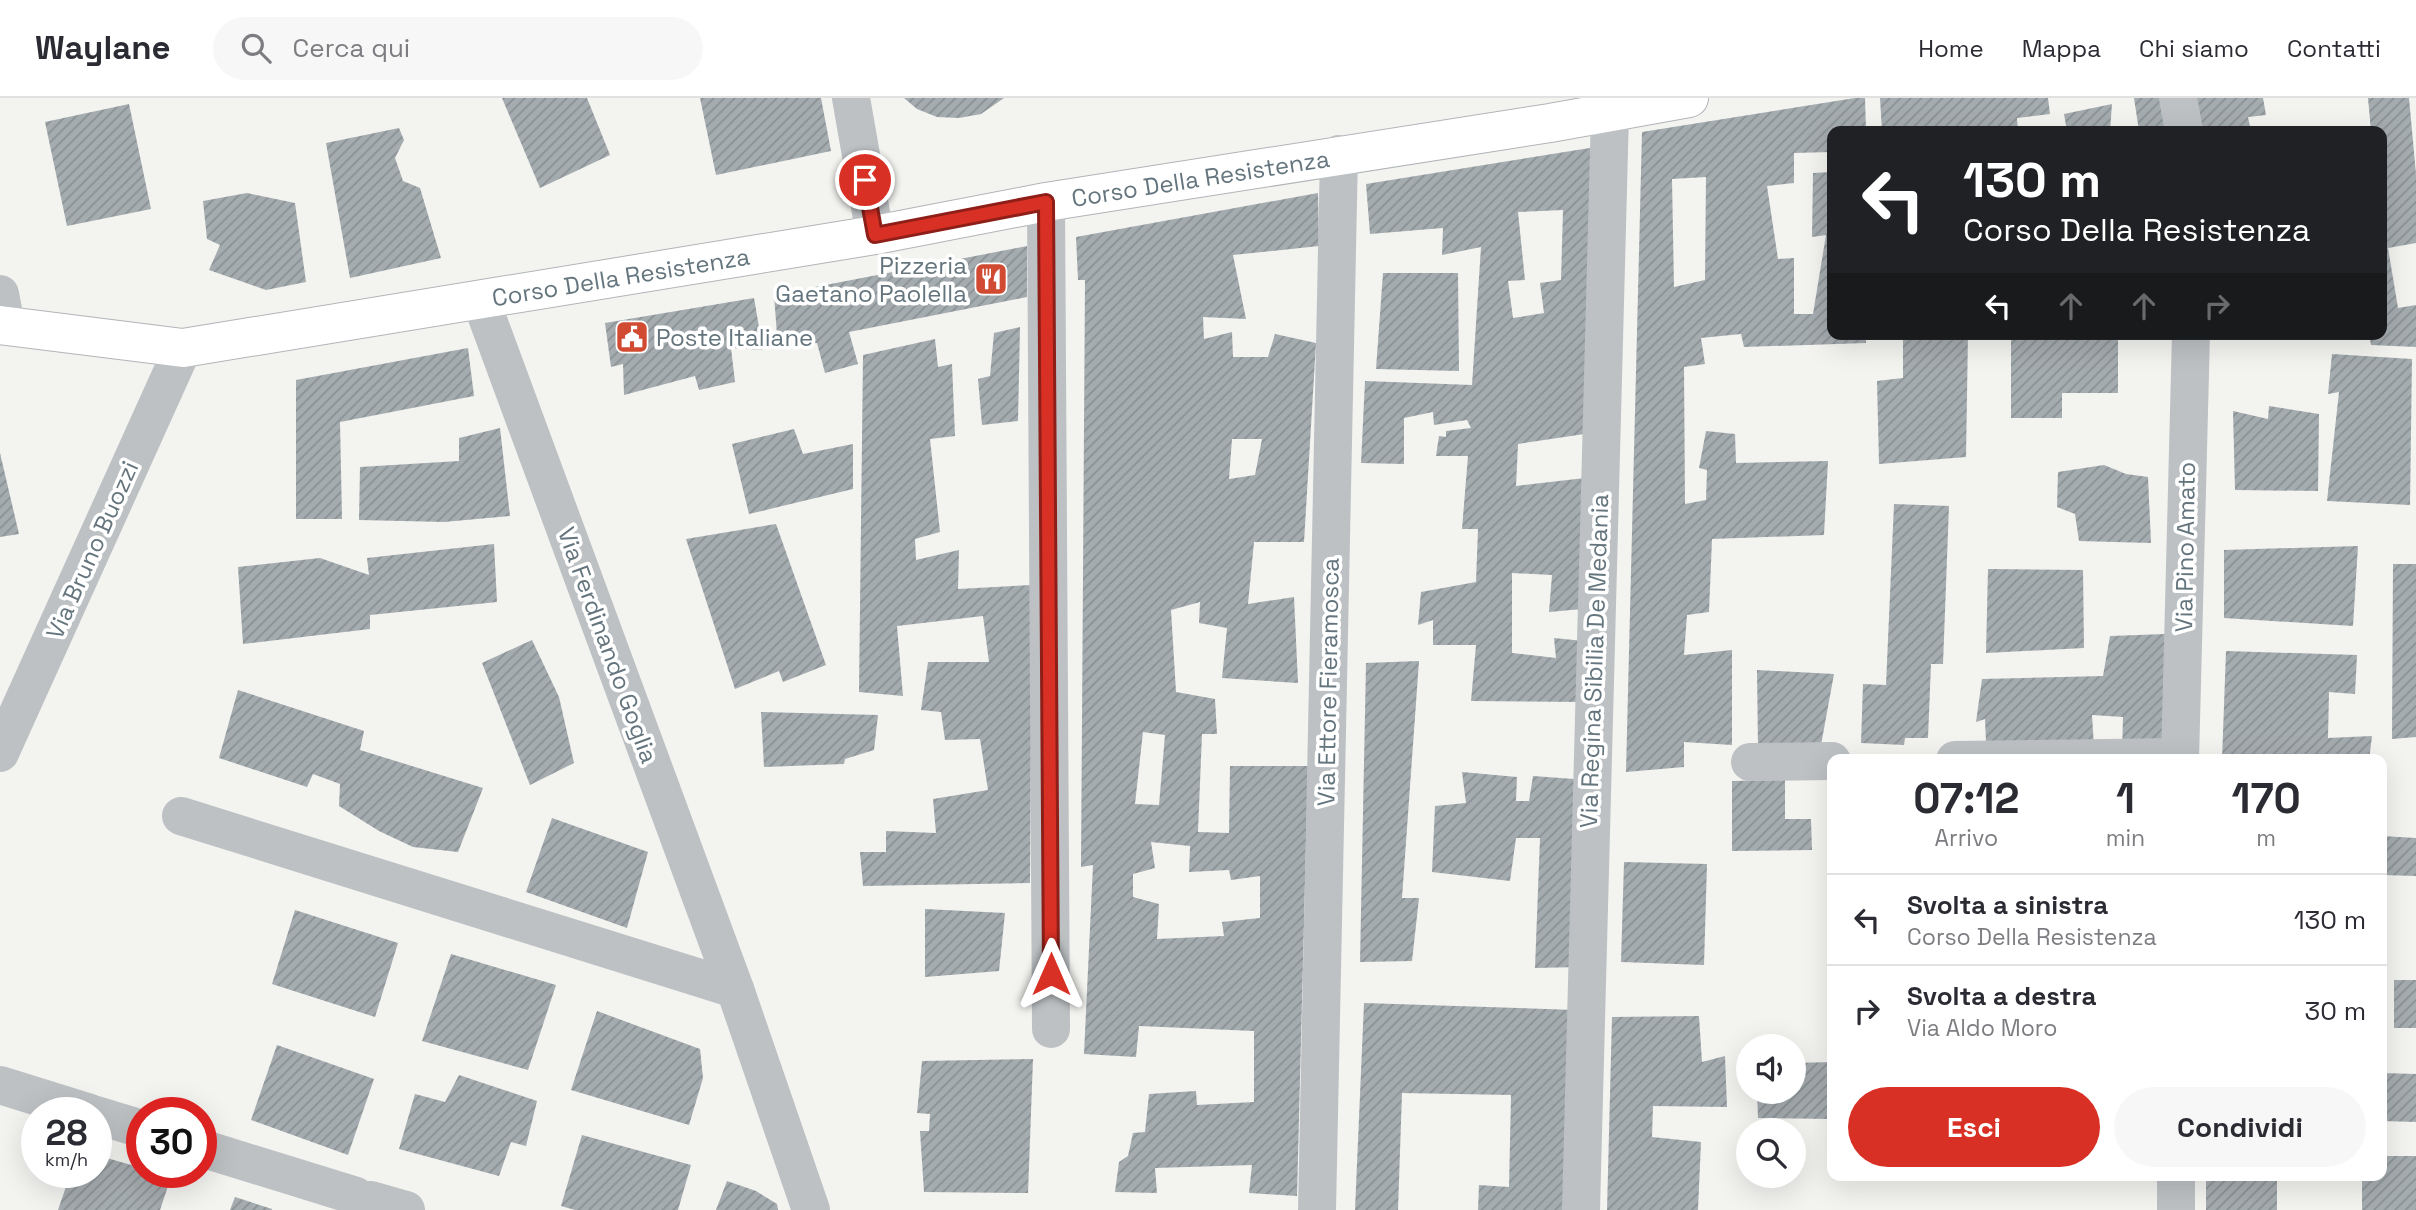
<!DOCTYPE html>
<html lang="it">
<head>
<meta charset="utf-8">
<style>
  body { margin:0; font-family:"Space Grotesk",sans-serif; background:#f7f7f7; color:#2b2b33; height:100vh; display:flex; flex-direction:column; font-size:26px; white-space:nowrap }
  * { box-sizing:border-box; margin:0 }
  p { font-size:23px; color:#7c7c81 }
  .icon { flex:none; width:38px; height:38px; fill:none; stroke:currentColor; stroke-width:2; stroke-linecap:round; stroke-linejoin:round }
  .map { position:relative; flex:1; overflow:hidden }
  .drawer { position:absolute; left:1827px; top:656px; width:560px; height:427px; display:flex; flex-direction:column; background:#fff; border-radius:14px; box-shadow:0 7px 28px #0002 }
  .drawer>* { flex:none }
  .hud { position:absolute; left:1827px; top:28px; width:560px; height:214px; border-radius:14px; box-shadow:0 7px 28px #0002; background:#202124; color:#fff; overflow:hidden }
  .buttons { position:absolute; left:1736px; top:936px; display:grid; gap:14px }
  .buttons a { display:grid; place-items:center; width:70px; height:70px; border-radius:50%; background:#fff; box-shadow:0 7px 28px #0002; font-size:35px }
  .speed { position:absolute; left:21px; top:999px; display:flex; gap:14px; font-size:35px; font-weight:700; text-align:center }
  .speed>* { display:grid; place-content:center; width:91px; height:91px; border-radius:50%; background:#fff; box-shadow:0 7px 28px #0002; line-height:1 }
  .speed small { font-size:18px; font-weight:400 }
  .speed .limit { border:10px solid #d22; background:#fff; color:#111 }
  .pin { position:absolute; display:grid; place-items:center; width:60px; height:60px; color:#fff; margin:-30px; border:4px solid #fff; border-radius:50%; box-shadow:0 2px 7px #0007 }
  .me { position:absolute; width:77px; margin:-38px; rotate:0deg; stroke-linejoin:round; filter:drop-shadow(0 0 5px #0008) }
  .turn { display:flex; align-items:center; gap:24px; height:147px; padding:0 21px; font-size:32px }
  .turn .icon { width:91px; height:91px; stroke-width:2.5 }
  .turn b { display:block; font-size:49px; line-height:60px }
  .lanes { display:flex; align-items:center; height:66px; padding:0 21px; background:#0003; justify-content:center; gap:35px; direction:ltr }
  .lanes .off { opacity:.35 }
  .eta { display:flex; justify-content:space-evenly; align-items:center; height:119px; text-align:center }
  .eta b { font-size:42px; font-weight:700; line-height:49px }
  .action { display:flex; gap:14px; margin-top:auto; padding:14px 21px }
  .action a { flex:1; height:80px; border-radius:42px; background:#d93025; color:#fff; font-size:28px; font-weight:700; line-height:80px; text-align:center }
  .action a+a { background:#f7f7f7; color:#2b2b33 }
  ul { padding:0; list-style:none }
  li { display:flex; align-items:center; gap:21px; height:91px; padding:0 21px; border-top:2px solid #e1e1e2 }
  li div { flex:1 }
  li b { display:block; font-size:26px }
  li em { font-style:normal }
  header { display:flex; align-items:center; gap:42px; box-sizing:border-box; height:98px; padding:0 35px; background:#fff; border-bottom:2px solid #e1e1e2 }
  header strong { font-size:33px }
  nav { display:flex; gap:38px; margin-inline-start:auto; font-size:24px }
  .search { width:490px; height:63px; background:#f7f7f7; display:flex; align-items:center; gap:18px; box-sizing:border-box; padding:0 24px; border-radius:38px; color:#7c7c81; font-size:26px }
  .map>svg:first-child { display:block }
  .building { fill:url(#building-hatch); fill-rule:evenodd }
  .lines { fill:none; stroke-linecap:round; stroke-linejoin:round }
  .secondary-casing { stroke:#b0b5b8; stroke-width:40 }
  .minor { stroke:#bdc1c4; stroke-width:38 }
  .tertiary { stroke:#bdc1c4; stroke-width:38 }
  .secondary { stroke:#fff; stroke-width:38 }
  .route-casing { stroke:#8d1f18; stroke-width:18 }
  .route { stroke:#d93025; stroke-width:12 }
  .labels { text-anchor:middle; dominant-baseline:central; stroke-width:7; stroke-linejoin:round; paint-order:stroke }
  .street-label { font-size:24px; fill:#65757e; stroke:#fff }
  .poi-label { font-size:24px; fill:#65757e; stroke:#fff; text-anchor:end }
</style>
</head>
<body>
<header>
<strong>Waylane</strong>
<div class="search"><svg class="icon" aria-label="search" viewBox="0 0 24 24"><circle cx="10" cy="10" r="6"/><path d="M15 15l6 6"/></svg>Cerca qui</div>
<nav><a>Home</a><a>Mappa</a><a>Chi siamo</a><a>Contatti</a></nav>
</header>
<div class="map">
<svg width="2416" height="1112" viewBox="0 0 2416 1112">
  <defs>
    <pattern id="building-hatch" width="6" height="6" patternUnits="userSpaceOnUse" patternTransform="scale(1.75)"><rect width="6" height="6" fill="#a5acb0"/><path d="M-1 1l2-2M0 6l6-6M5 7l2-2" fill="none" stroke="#8a9194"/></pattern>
  </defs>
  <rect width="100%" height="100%" fill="#f3f3f0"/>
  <g class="building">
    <path d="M502,0H587L610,57L540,90Z"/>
    <path d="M700,0H821L831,53L716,77Z"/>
    <path d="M904,0H1004L981,16L959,20L937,19L917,11Z"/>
    <path d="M1855,0H1865L1866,33H1832V54L1794,55V85L1767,88L1778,161L1794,160V216H1813L1826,137L1812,139L1813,75L1832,74V236H1866V245L1744,249L1741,236L1701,240L1705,266L1684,269L1685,406L1706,402L1707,372L1699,370L1706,333L1735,336L1736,365L1828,363L1824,437L1712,441L1709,514L1687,517L1684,557L1732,552V647L1684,644V669L1626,674L1642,34ZM1706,79L1705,182L1674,189L1672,81Z"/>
    <path d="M1880,0H2048L2050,16L2017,20L2018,33H1882Z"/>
    <path d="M2134,0H2169L2175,33H2139Z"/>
    <path d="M2191,0H2263L2266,17L2248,19L2251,33H2195Z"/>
    <path d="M2368,0H2409L2416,76V145L2388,150L2398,210L2416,207V249L2371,247L2369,236H2382V33H2371Z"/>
    <path d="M129,6L151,111L67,128L45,24Z"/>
    <path d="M2112,6L2110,33H2067L2064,16Z"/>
    <path d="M399,30L404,42L395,60L403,83L420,90L441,160L350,180L326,45Z"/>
    <path d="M1596,49L1591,335L1518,346L1516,388L1585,380L1593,510L1549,514L1552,477L1512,475V555L1556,560L1554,540L1584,543L1582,604L1471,603L1476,547H1433V522L1418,527L1421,494L1476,484L1478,431H1462L1468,358H1436L1439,338L1446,339V333L1471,330L1467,322L1434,327L1433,314L1404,320V366L1361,365L1365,283L1472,287L1481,149L1442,157L1443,130L1370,136L1366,86ZM1563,112L1561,182L1540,185L1544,215L1513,220L1508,183L1525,182L1518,114Z"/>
    <path d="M247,95L295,105L306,184L266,192L209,172L220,147L207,141L203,103Z"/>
    <path d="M1318,95L1319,148L1233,157L1246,221L1203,219L1204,241L1232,234L1233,259H1268L1275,236L1316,245L1304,444H1254L1248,506L1294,499L1298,585L1222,580L1227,530L1199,525L1200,504L1171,512L1176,594L1215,601L1217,636H1202L1198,734L1229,735L1230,668H1308L1297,1098L1249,1095L1252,1067L1155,1070L1157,1095L1115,1094L1119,1064L1128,1058L1133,1035L1145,1034L1149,996L1196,993L1197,1007L1254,1004V933L1139,928L1136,959L1084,956L1093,767L1081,769L1085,182H1078L1076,139ZM1232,341H1262L1255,377L1229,381ZM1143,634L1165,637L1159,707L1135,706ZM1151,744L1190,748L1189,774L1229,772L1231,782L1260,778V820L1222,824L1224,838L1157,841L1159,806L1133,799V776L1155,770Z"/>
    <path d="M1027,148V199L849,234L858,266L825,275L817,245L778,250L774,197Z"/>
    <path d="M1383,175H1458L1459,273L1376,271Z"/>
    <path d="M754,200L763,252L731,250L735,284L699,292L695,278L624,297L623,266L611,269L605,225Z"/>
    <path d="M1020,229L1018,323L982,327L978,281L990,278L994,235Z"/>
    <path d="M1903,236H1968L1966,359L1879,366L1877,283L1903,280Z"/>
    <path d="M2011,236H2118V295H2062V320H2011Z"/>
    <path d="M935,241L938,269L952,266L955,338L930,341L940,434L915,441L916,462L959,452L958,491L1032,487L1030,785L863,788L860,754H886V733L936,735L933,701L988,692L980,641L945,642L941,614L921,612L928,564H989L983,518L897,528L903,598L859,594L863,257Z"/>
    <path d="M468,250L474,298L340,324L342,421H296V282Z"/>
    <path d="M2332,256L2412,261L2410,407L2327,403L2339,294L2328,296Z"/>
    <path d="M2269,308L2319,316L2318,393L2235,392L2233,313L2268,321Z"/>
    <path d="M500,330L510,418L444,424L359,422L360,369L459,363V340Z"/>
    <path d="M794,331L803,356L853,346V391L749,416L732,346Z"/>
    <path d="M0,355L19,436L0,439Z"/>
    <path d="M2104,367L2126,376L2148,379L2151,445L2079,443L2075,416L2057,409L2058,374Z"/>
    <path d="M1894,406L1949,408L1943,566H1931L1928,640H1905L1904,647L1861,645L1863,586L1886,587Z"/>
    <path d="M776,426L826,567L783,584L779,573L735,591L686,441Z"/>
    <path d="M494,446L497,504L370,517V531L243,546L238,469L320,460L369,477L367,460Z"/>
    <path d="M2358,448L2353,528L2224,520V452Z"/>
    <path d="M2393,466H2416V639L2392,641Z"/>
    <path d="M1988,471L2083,472L2084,550L1986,555Z"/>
    <path d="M2165,536L2162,650L2122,654L2123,619L2092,617L2094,649L1986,644L1985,621L1976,624L1982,581L2103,578L2110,538Z"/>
    <path d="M532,542L559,599L574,665L530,687L482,565Z"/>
    <path d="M2226,553L2357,557L2355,596L2329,594L2328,640L2372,638L2369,662H2222Z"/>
    <path d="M1419,563L1402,800H1419L1412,863L1360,864L1366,565Z"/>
    <path d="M1757,572L1834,576L1821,647L1758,650Z"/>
    <path d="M238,592L364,633L360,652L483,690L458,754L413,749L379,733L339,708L340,686L313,676L307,689L219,660Z"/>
    <path d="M761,614L878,617L874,652L845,661L844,666L764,669Z"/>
    <path d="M1462,674L1517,679L1516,703H1529L1533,678L1574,681L1579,869L1535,870L1540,740H1516L1510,783L1432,774L1435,708L1466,705Z"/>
    <path d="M1785,682V721H1811L1812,752L1732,753V683Z"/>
    <path d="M552,720L648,754L627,830L526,794Z"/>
    <path d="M2382,738L2416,740V778L2382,777Z"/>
    <path d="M1624,764L1707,766L1704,867L1621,864Z"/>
    <path d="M925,811L1005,815L999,873L925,879Z"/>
    <path d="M295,812L398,845L375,919L272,886Z"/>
    <path d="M451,856L556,887L528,972L422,943Z"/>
    <rect x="2394" y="882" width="22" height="48"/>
    <path d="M1364,905L1575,912L1569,1112H1478L1479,1087L1509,1089L1511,997L1402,995L1398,1112H1355Z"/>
    <path d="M597,913L700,951L703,980L689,1027L571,992Z"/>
    <path d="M1699,918L1702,964L1725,958L1727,1009L1653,1008L1652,1039L1701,1044L1698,1112H1607L1612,919Z"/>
    <path d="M277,947L374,981L348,1057L251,1022Z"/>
    <path d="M1033,961L1028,1095L924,1094L920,1033H929L930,1016L917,1015L922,963Z"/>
    <path d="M1832,964V1021L1758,1020L1757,994H1794V965Z"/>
    <path d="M2382,975L2416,976V1024L2382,1023Z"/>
    <path d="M459,977L537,1003L526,1048L511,1044L499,1078L399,1051L415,996L445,1004Z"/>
    <path d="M582,1037L691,1067L678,1112H575L561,1108Z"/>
    <path d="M96,1057L142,1070V1074L171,1079L160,1112H58L71,1074H96Z"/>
    <path d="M2382,1058H2416V1112H2362V1078H2382Z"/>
    <rect x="2206" y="1078" width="71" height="34"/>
    <path d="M727,1083L756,1093L777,1106L778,1112H716Z"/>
    <path d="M235,1099L272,1111V1112H230Z"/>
  </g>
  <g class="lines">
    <defs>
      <g id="secondary">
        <path id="s1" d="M0,227L183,250L875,137L1046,104L1550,25L1689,0"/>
      </g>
    </defs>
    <use href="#secondary" class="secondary-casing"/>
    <g class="minor">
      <path d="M851,0L875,137"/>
      <path d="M2178,0L2184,33"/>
      <path d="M1046,104L1051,931"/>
      <path d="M481,203L735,891L811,1112"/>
      <path d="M1955,662L2180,659"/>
      <path d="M2180,662L2191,236"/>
      <path d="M1750,664L1832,663"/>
      <path d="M181,718L735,891"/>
      <path d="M0,987L90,1015"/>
      <path d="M96,1017L142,1031"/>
      <path d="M201,1050L356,1098"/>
      <path d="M371,1102L406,1112"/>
      <path d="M1317,1112L1339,56"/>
      <path d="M1581,1112L1610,15"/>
      <path d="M2176,1112V1078"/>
    </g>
    <g class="tertiary">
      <path d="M0,196L6,227"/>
      <path d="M0,655L183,250"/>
    </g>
    <use href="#secondary" class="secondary"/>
  </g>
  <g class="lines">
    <defs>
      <path id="route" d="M865,82L875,137L1046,104L1051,876"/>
    </defs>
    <use href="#route" class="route-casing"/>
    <use href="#route" class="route"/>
  </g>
  <defs>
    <symbol id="restaurant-square" viewBox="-11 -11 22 22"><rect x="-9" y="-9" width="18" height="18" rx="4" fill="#d14b32" stroke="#fff"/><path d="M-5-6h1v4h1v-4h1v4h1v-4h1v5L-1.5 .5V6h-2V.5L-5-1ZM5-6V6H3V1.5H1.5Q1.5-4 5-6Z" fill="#fff"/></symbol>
    <symbol id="civic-square" viewBox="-11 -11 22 22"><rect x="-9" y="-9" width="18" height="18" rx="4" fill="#d14b32" stroke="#fff"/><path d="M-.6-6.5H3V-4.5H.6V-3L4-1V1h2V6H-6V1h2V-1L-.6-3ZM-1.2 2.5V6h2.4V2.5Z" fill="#fff"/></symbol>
  </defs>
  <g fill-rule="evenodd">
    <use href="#restaurant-square" x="972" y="162" width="38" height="38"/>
    <use href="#civic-square" x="613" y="220" width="38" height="38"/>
  </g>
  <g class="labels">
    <g class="street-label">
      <text stroke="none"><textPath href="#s1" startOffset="1216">Corso Della Resistenza</textPath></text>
      <text stroke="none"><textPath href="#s1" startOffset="628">Corso Della Resistenza</textPath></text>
      <text transform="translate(2185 449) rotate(-89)">Via Pino Amato</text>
      <text transform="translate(92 452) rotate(-66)">Via Bruno Buozzi</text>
      <text transform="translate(608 547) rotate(70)">Via Ferdinando Goglia</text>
      <text transform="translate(1594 563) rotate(-88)">Via Regina Sibilia De Medania</text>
      <text transform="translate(1328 584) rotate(-89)">Via Ettore Fieramosca</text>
    </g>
    <g class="poi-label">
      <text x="967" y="167">Pizzeria<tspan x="967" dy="28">Gaetano Paolella</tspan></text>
      <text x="656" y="239" text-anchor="start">Poste Italiane</text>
    </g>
  </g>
</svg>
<div class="buttons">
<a><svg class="icon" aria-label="sound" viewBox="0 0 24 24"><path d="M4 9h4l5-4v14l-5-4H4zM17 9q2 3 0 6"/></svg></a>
<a><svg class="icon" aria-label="search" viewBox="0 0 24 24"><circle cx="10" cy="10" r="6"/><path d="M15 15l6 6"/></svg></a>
</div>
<div class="speed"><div>28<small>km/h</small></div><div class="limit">30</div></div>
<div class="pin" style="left:865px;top:82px;background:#d93025"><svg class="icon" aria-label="arrive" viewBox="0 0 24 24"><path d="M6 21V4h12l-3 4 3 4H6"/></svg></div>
<svg class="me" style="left:1051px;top:876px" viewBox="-20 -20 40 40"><path d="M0-17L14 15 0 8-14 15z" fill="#d93025" stroke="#fff" stroke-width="4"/></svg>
<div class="hud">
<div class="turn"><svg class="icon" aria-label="left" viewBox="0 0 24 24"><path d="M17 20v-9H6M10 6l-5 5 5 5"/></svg><div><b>130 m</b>Corso Della Resistenza</div></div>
<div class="lanes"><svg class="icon" aria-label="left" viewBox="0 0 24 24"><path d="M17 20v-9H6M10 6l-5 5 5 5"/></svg><svg class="icon off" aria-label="ahead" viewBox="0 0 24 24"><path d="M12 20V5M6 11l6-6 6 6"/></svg><svg class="icon off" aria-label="ahead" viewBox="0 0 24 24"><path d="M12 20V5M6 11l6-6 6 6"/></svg><svg class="icon off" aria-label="right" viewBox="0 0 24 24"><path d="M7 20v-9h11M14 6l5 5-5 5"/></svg></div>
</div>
<section class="drawer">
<div class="eta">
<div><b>07:12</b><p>Arrivo</p></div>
<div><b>1</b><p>min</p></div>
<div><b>170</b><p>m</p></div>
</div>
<ul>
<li><svg class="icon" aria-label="left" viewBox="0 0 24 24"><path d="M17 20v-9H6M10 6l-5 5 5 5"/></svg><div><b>Svolta a sinistra</b><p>Corso Della Resistenza</p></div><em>130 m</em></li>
<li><svg class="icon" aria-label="right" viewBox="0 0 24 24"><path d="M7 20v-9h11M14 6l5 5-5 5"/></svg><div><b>Svolta a destra</b><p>Via Aldo Moro</p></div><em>30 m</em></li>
</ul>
<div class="action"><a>Esci</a><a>Condividi</a></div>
</section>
</div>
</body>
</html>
